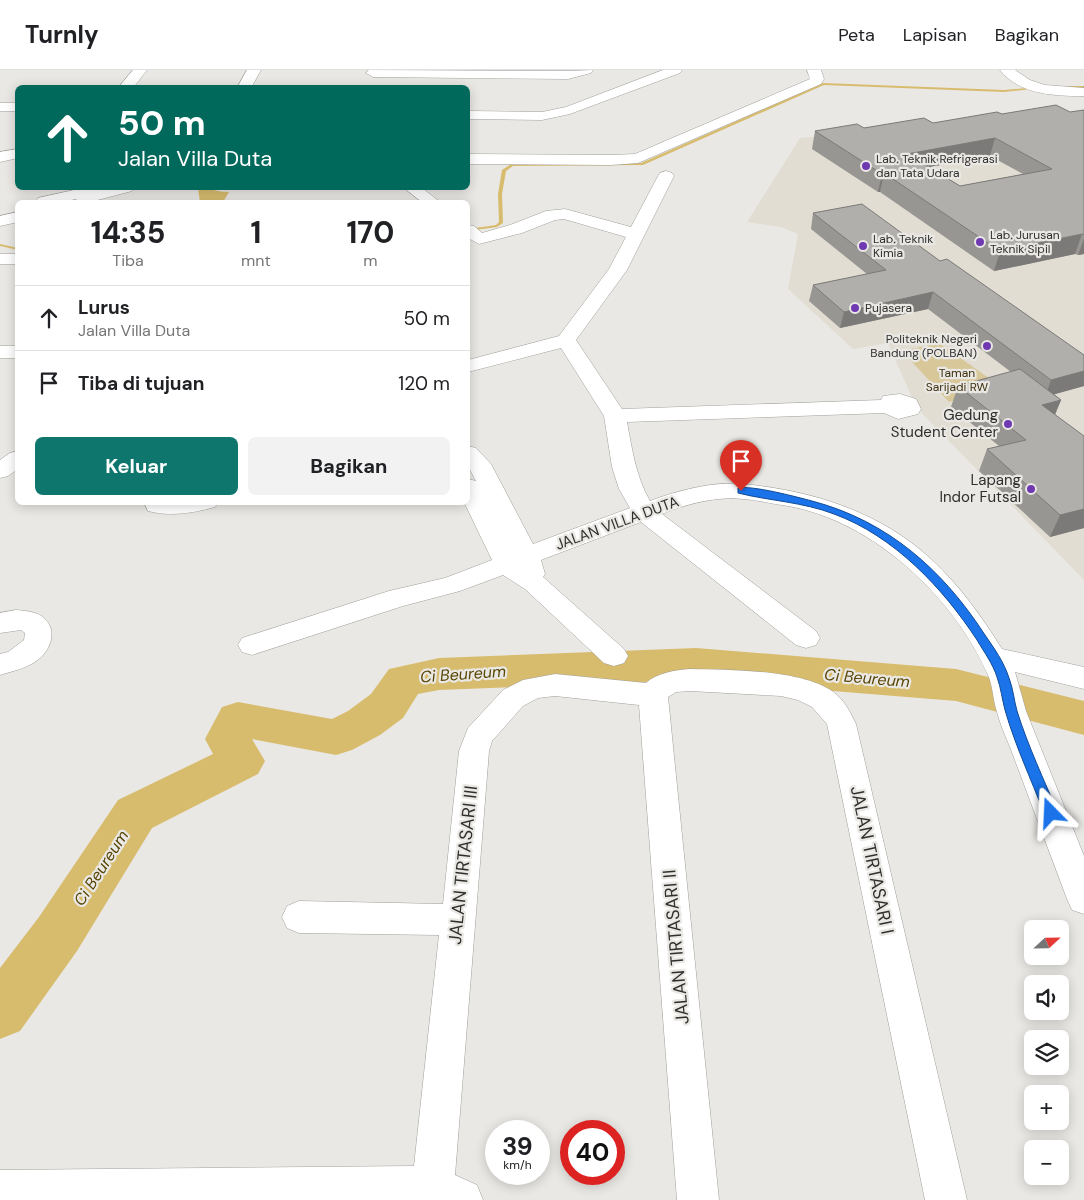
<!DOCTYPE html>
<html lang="id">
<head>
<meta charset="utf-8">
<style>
  body { margin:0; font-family:"DM Sans",sans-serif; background:#f2f2f2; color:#202124; height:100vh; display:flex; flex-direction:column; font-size:19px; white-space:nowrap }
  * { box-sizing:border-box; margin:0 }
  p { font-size:16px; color:#757577 }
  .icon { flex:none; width:28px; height:28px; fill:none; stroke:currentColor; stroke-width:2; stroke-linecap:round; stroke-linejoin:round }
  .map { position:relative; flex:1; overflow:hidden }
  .sheet { position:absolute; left:15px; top:130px; width:455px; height:305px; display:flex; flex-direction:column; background:#fff; border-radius:8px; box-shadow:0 2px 12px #0003 }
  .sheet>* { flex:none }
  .banner { position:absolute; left:15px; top:15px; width:455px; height:105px; border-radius:8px; box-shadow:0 2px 12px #0003; background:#00695c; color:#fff; overflow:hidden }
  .needle { width:32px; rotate:68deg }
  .controls { position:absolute; left:1024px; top:850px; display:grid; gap:10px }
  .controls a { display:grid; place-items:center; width:45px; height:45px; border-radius:8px; background:#fff; box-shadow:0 2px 12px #0003; font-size:25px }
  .speed { position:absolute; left:485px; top:1050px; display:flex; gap:10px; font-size:25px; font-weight:700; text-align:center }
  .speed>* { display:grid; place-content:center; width:65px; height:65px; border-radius:50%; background:#fff; box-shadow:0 2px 12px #0003; line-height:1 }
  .speed small { font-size:12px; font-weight:400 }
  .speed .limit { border:8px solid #d22; background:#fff; color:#111 }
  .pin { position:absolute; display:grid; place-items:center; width:42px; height:42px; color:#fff; margin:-51px -21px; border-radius:50% 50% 50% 0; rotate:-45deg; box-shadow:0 0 5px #0007 }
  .pin .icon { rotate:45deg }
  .me { position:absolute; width:55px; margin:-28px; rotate:339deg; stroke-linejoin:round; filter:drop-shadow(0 0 4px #0008) }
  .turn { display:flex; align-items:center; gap:18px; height:105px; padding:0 20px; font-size:22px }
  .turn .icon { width:65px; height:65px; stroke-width:2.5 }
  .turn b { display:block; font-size:35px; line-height:42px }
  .eta { display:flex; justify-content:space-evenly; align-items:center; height:85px; text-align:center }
  .eta b { font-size:30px; font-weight:700; line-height:35px }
  .primary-button { display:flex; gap:10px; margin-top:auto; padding:10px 20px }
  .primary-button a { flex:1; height:58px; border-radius:8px; background:#0f766e; color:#fff; font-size:20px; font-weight:700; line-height:58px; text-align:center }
  .primary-button a+a { background:#f2f2f2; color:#202124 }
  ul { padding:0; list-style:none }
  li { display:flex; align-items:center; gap:15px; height:65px; padding:0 20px; border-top:1px solid #e0e0e0 }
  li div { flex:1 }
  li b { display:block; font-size:19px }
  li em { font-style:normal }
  header { display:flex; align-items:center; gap:30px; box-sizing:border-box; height:70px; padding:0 25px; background:#fff; border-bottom:1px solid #e0e0e0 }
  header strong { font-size:24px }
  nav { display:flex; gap:28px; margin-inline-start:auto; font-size:18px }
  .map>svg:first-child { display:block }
  .built { fill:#e1ddd2 }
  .green { fill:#d8c798 }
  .water { fill:#d8bc6e }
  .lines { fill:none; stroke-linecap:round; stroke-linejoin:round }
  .stream { fill:#d8bc6e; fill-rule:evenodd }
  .river { fill:#d8bc6e; fill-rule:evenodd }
  .minor-casing { stroke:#a09f9b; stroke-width:1 }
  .minor { fill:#fff; fill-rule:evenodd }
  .wall { fill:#989693; fill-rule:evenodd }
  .shaded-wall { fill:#7c7a78 }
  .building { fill:#b1afab; stroke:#7c7a78; fill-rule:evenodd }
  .route { fill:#1a73e8; stroke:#114b97 }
  .poi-dot { fill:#6f3ab1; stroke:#eae8e4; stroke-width:2 }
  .labels { text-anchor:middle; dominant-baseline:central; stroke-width:4.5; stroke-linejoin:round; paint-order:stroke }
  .far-poi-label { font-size:12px; fill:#302f2e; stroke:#eae8e4; text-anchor:start }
  .far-park-label { font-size:12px; fill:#3d310e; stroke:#eae8e4 }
  .poi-label { font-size:15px; fill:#302f2e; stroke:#eae8e4; text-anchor:end }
  .street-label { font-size:15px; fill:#302f2e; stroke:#eae8e4 }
  .water-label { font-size:16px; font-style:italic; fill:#594604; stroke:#eae8e4 }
  .near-street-label { font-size:18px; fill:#302f2e; stroke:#eae8e4 }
</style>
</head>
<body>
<header>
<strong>Turnly</strong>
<nav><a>Peta</a><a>Lapisan</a><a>Bagikan</a></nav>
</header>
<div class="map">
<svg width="1084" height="1130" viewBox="0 0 1084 1130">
  <rect width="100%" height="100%" fill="#eae8e4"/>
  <path class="built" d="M1084,42V510L916,337L888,273L853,279L788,219L798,164L781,157L747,152L800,68Z"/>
  <path class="green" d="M939,273L1003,318L949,332L902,281Z"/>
  <path class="water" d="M198,118C209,118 218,122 229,122L223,132H200Z"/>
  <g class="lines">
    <g class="stream">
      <path d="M823,13L1004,20L1039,17L1041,18L1004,22L824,15L643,95L513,96L506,101L502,124L503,153L497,157L468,161V159L496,155L499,152L498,124L502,100L511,94L641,93Z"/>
      <path d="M1064,16H1084V18H1063Z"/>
      <path d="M0,174L18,178V180L0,176Z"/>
    </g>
    <path class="river" d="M696,578L956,599L1084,631V665L956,631L696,610L439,620L418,624L403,648L380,665L352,680L336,685L252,669L265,691L258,704L152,758L77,881L20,961L0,969V898L39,847L118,730L213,684L205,669L222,637L238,632L332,649L348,641L371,624L389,599L439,588Z"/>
    <defs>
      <g id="minor">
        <path d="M133,0H147L133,18H118Z"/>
        <path d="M247,0H261L251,18H237Z"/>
        <path d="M369,0L568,1L593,0L591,3L568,9L373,7L366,3Z"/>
        <path d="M663,0H682L680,3L570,44L542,50L468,49V41L542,42L566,37Z"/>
        <path d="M807,0H821L824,9L821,14L638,93L611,95L468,94V84L611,85L635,84L810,9Z"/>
        <path d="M1000,0H1015L1030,10L1045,15L1084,18V26C1056,26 1019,25 1000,0Z"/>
        <rect x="0" y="33" width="18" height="8"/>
        <path d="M18,79V88L0,92V82Z"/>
        <path d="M666,101L672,103L674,106L627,200L576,270L622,339L881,330L883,326L900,324L916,329L921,339L918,344L898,349L884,343L627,352C632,379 636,407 650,431C676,421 714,411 742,414C811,420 881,442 932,490C960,516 982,547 1002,579L1084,597V619L1015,602L1026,641L1084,786V844L1072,840L1067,829C1048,778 1029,728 1010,677C1005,665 1000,654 997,642C993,630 993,616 988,605C954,527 873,451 788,436C773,434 758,430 743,429C717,426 686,434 662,444L816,561L820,568L816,575L806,578L796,575L641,452L541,490L545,504L543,507L624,579L628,586L624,593L614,596L604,593L525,519L503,505L460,521L403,536L252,585L242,582L238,575L242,568L389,521L445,508L492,490L464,432H468V409L476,411L468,396V376L476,378L491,394L533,474L630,438L619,419L612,397L604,346L561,278L468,302V290L559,266L609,199L626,167L564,149L555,150L522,163L479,174L468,168V155L474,156L482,163L510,155L546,141L565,139L631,157L658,106L660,103Z"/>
        <path d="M83,118H134L132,121L90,132H78L76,129L62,132H36L38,128Z"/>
        <path d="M404,118H422L440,132H422Z"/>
        <path d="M18,142V152L0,156V146Z"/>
        <rect x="0" y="184" width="18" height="10"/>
        <rect x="0" y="276" width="18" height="12"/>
        <path d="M18,381V399L8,406L0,408V390L10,383Z"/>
        <path d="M144,432H218L215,437C194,443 169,447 148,441Z"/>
        <path d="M16,540C25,541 37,541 45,549C57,561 51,579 39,589C28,598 13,601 0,605V584L8,582L24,570L25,563L21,560L0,563V543Z"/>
        <path d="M690,599C728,600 808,599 837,625C846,633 851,644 856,654L967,1130H925L827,654L812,637L798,630L781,626L690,621L676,622L668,627L719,1130H677L639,635L555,626L538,628L523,636L492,671L489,681L455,1105L477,1115L483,1130H0V1100L414,1096L439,865L299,863L287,858L282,847L287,836L299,831L443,834L459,681L468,658L503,620L523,610L555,604L646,613C657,603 675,600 690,599Z"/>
      </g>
    </defs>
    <use href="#minor" class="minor-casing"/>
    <use href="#minor" class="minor"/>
  </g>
  <g class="wall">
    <path d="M1084,40V184L1078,185L1075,184L994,201L880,122H878L812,79L815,61L933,53L1002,44L1070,42ZM990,86L1023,104L960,116L929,97Z"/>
    <path d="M813,143L940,191L1084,285V316L1054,324L1061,330L1055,345L1084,458L1050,467L979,401L987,379L999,376L951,337L958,316L1011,302L928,239L840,258L809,231L813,215L867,204L811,159Z"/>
  </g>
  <g class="shaded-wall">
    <path d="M995,68L990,86L902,102L907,84Z"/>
    <path d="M884,103L880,122H878L882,104Z"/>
    <path d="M1082,164L1075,184L994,201L1000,181Z"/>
    <path d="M1084,169V184L1078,185Z"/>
    <path d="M933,222L928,239L840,258L844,242Z"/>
    <path d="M1084,301V316L1045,327L1051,310Z"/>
    <path d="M1061,330L1052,351L1042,335Z"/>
    <path d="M1084,439V458L1050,467L1060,445Z"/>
  </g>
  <g class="building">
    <path d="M1056,35L1070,42L1084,40V165L1082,164L1000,181L884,103L882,104L815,61L857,54L864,58L924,48L933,53L997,42L1002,44ZM995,68L1052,99L960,116L907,84Z"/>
    <path d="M862,134L940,191L947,189L1084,285V301L1051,310L933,222L844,242L813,215L886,200L813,143Z"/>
    <path d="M1020,299L1061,330L1042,335L1084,366V439L1060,445L987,379L1026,370L958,316Z"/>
  </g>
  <path class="route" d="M738,418C752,415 797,427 812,431C888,451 943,500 985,565C994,578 1004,592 1009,608C1013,618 1014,630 1017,641C1028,676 1044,710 1058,743L1056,747L1051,749L1046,747L1044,743C1031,709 1015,675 1005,640C1002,629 1001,618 997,607C993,594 984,582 977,570C943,518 894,466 834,444C803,432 770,431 738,423Z"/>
  <g class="poi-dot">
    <circle cx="866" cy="96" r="5"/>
    <circle cx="980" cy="172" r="5"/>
    <circle cx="863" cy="176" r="5"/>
    <circle cx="855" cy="238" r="5"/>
    <circle cx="987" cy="276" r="5"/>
    <circle cx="1008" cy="354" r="5"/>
    <circle cx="1031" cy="419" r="5"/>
  </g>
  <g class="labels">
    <g class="far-poi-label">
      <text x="876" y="89">Lab. Teknik Refrigerasi<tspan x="876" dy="14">dan Tata Udara</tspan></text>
      <text x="990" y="165">Lab. Jurusan<tspan x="990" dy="14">Teknik Sipil</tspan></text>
      <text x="873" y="169">Lab. Teknik<tspan x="873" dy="14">Kimia</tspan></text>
      <text x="865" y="238">Pujasera</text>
      <text x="977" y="269" text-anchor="end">Politeknik Negeri<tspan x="977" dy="14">Bandung (POLBAN)</tspan></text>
    </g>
    <g class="far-park-label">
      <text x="957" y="303">Taman<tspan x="957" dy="14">Sarijadi RW</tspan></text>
    </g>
    <g class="poi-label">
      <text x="998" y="345">Gedung<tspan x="998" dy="17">Student Center</tspan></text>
      <text x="1021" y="410">Lapang<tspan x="1021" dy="17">Indor Futsal</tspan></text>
    </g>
    <g class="street-label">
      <text transform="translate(617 453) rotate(-20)">JALAN VILLA DUTA</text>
    </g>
    <g class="water-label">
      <text transform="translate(463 604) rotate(-4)">Ci Beureum</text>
      <text transform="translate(867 608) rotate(5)">Ci Beureum</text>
      <text transform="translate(101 798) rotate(-57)">Ci Beureum</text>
    </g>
    <g class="near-street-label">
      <text transform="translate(872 790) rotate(78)">JALAN TIRTASARI I</text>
      <text transform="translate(463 795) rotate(-84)">JALAN TIRTASARI III</text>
      <text transform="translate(676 877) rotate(-95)">JALAN TIRTASARI II</text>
    </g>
  </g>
</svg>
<div class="controls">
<a><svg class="needle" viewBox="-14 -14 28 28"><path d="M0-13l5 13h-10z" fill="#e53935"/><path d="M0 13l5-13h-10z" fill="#757577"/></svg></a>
<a><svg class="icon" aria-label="sound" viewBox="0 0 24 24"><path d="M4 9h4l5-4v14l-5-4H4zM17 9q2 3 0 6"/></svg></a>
<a><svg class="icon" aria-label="layers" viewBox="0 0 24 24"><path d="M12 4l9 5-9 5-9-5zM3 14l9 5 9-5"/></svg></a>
<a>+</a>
<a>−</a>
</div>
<div class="speed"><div>39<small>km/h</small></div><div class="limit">40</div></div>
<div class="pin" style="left:741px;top:421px;background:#d93025"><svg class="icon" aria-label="arrive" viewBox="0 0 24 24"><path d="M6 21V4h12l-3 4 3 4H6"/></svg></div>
<svg class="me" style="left:1051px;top:743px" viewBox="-20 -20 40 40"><path d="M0-17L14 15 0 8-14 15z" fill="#1a73e8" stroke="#fff" stroke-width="4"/></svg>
<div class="banner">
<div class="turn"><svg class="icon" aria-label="ahead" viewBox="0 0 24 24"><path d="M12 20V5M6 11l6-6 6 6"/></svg><div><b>50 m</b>Jalan Villa Duta</div></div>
</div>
<section class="sheet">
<div class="eta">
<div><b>14:35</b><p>Tiba</p></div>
<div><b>1</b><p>mnt</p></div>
<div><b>170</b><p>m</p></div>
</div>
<ul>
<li><svg class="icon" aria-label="ahead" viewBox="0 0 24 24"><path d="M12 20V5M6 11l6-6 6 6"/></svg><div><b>Lurus</b><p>Jalan Villa Duta</p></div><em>50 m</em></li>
<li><svg class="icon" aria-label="arrive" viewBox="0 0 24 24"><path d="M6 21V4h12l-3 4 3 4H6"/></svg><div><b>Tiba di tujuan</b></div><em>120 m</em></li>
</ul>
<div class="primary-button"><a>Keluar</a><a>Bagikan</a></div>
</section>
</div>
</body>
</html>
